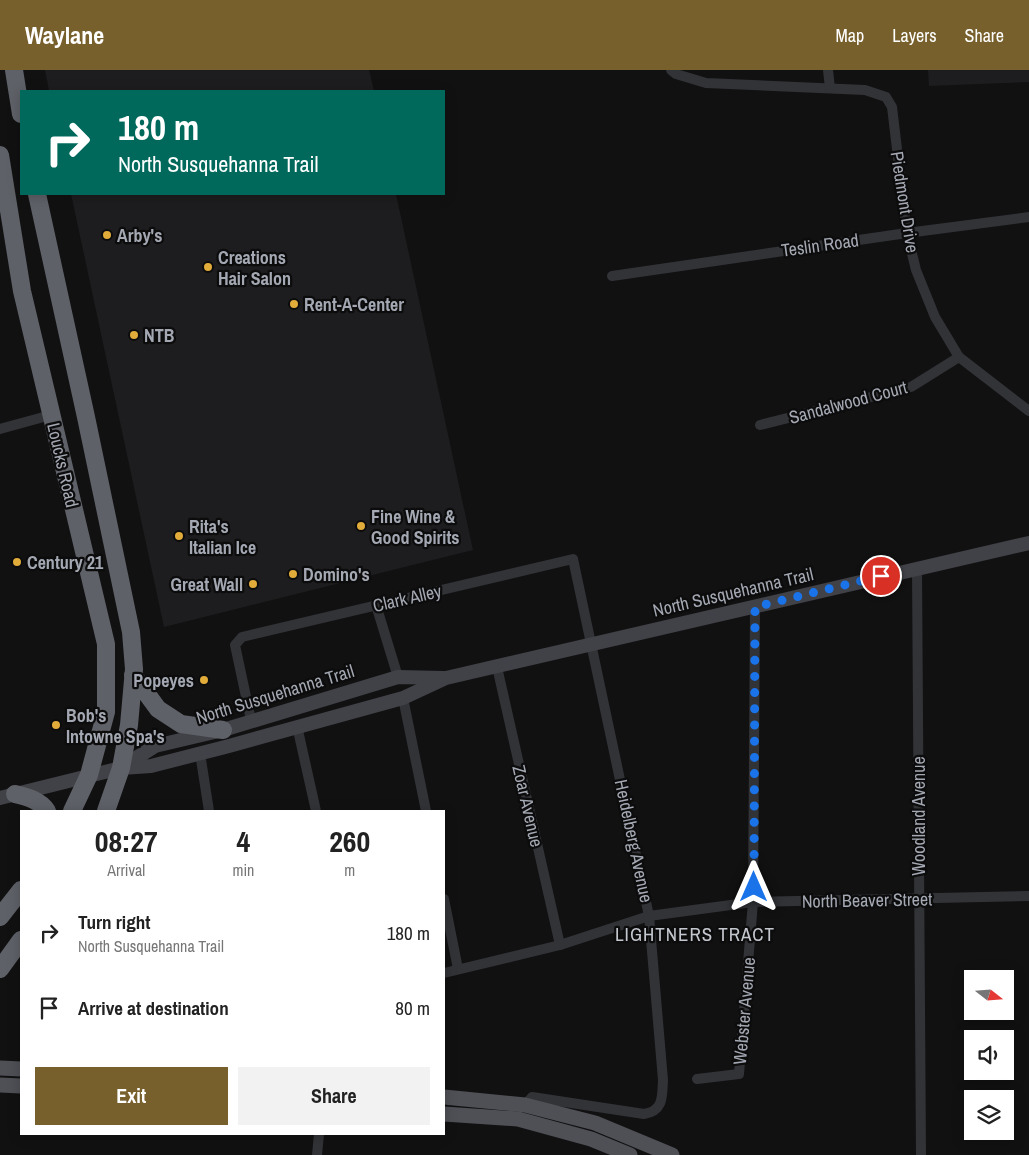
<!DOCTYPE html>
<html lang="en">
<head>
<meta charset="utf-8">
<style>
  body { margin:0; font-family:"Archivo Narrow",sans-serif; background:#f2f2f2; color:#222; height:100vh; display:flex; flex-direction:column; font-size:19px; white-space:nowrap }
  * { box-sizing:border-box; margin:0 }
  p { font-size:16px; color:#767676 }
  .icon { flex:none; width:28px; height:28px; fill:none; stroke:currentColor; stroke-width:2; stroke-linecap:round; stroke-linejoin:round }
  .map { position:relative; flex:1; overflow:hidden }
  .details { position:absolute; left:20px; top:740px; width:425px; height:325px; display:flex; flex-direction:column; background:#fff; border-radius:0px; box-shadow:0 2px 12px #0003 }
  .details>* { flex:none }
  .banner { position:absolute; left:20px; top:20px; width:425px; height:105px; border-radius:0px; box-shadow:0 2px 12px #0003; background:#00695c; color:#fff; overflow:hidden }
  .needle { width:32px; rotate:107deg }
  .buttons { position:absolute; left:964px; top:900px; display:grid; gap:10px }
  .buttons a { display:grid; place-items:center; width:50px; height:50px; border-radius:0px; background:#fff; box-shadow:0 2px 12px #0003; font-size:25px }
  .pin { position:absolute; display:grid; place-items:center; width:42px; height:42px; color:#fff; margin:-21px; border:2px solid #fff; border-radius:50%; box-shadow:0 1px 5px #0007 }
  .me { position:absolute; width:55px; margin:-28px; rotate:0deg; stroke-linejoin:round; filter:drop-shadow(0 0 4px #0008) }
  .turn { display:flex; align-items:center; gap:18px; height:105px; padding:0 15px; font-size:22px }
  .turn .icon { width:65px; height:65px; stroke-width:2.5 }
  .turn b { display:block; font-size:35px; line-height:42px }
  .eta { display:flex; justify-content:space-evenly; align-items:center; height:85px; text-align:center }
  .eta b { font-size:30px; font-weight:800; line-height:35px }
  .action { display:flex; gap:10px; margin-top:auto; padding:10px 15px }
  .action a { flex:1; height:58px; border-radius:0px; background:#78602d; color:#fff; font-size:20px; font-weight:800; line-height:58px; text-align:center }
  .action a+a { background:#f2f2f2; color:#222 }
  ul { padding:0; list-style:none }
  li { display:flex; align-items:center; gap:15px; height:75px; padding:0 15px }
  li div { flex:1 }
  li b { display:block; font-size:19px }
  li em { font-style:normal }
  header { display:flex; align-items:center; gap:30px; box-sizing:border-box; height:70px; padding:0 25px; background:#78602d; color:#fff }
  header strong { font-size:24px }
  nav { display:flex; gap:28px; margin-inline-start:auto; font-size:18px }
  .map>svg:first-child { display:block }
  .built { fill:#1d1d1f }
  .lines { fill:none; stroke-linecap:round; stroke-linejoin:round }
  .street { stroke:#323337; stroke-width:10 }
  .secondary { stroke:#414247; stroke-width:14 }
  .primary { stroke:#4f5056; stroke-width:15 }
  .highway { stroke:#5f6168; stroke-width:18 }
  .route { stroke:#1a73e8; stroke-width:9; stroke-dasharray:0 16.2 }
  .poi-dot { fill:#e1ac3a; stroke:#0c0c0d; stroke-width:2 }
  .labels { text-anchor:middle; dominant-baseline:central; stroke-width:4.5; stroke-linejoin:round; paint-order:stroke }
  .street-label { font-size:18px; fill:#a4a8b2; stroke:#0c0c0d }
  .poi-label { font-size:18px; font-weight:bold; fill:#a4a8b2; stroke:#0c0c0d; text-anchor:start }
  .neighbourhood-label { font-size:19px; letter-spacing:1px; fill:#c4c7ce; stroke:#0c0c0d }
</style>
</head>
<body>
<header>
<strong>Waylane</strong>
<nav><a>Map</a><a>Layers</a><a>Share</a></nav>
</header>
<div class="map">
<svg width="1029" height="1085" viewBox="0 0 1029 1085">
  <rect width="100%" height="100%" fill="#111112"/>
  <g class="built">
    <path d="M45,0H369L374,21H49Z"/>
    <path d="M928,0H1029V12L929,16Z"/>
    <path d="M71,124H396L473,480L164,557Z"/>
  </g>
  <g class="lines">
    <g class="street">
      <path d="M671,0L676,4L706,13L865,20L886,27L892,37L907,163L916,200L935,247L959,287L1029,341"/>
      <path d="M828,0L830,18"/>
      <path d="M612,206L907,163L1029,147"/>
      <path d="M760,355L911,317L959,287"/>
      <path d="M0,359L51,345"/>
      <path d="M917,498L921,1085"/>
      <path d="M376,535L398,607"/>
      <path d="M497,597L560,875"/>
      <path d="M403,628L426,741"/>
      <path d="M251,650L235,575L242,567L573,489L649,846L663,1010C662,1026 664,1041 644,1044L532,1027L525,1035"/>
      <path d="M297,656L316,741"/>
      <path d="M200,683L209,741"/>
      <path d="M444,829L458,899"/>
      <path d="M444,903L560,875L649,846L753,832L1029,826"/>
      <path d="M697,1009L739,1004L753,832L755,537"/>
      <path d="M317,1085L319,1064"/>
    </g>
    <g class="secondary">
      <path d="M122,697L155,676L223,660L398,607L443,608"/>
      <path d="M0,728L121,698L151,696L229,676L403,628L446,608L1029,473"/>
    </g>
    <g class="primary">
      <path d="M0,998L21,999"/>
      <path d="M0,1015L21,1016"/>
      <path d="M444,1027L525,1035L595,1053L672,1085"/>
      <path d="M444,1044L518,1049L591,1069L630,1085"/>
    </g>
    <g class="highway">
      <path d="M14,0L21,44"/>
      <path d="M0,85L22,221L106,574V642L89,705L72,741"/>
      <path d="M37,124L86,347L131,562L134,599L129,655L121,698L106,741"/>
      <path d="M133,605L158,639L181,654L223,660"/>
      <path d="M15,724C27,727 40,730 47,741"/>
      <path d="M0,847L21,820"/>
      <path d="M0,899L21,870"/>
    </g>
  </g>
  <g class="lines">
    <path class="route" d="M754,817L755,537L881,506"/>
  </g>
  <g class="poi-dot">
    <circle cx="107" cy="165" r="5"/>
    <circle cx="208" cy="197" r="5"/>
    <circle cx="294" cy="234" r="5"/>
    <circle cx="134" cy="265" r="5"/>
    <circle cx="361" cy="456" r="5"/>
    <circle cx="179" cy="466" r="5"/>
    <circle cx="17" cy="492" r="5"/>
    <circle cx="293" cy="504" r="5"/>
    <circle cx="253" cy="514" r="5"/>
    <circle cx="204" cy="610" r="5"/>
    <circle cx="56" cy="655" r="5"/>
  </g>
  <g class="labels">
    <g class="street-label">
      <text transform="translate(905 132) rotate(81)">Piedmont Drive</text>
      <text transform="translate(820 175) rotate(-8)">Teslin Road</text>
      <text transform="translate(848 332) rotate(-15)">Sandalwood Court</text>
      <text transform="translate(63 395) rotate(77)">Loucks Road</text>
      <text transform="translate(733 522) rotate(-13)">North Susquehanna Trail</text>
      <text transform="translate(407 528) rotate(-13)">Clark Alley</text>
      <text transform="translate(275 624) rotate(-17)">North Susquehanna Trail</text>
      <text transform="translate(528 736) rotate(77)">Zoar Avenue</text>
      <text transform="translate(918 746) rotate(-90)">Woodland Avenue</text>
      <text transform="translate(634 771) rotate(78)">Heidelberg Avenue</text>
      <text transform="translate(867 830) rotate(-1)">North Beaver Street</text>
      <text transform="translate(744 941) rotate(-85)">Webster Avenue</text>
    </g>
    <g class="poi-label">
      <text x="117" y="165">Arby's</text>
      <text x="218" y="187">Creations<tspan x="218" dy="21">Hair Salon</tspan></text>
      <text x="304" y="234">Rent-A-Center</text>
      <text x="144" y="265">NTB</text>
      <text x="371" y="446">Fine Wine &amp;<tspan x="371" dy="21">Good Spirits</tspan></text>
      <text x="189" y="456">Rita's<tspan x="189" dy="21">Italian Ice</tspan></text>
      <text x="27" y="492">Century 21</text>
      <text x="303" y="504">Domino's</text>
      <text x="243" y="514" text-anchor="end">Great Wall</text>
      <text x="194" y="610" text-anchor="end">Popeyes</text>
      <text x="66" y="645">Bob's<tspan x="66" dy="21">Intowne Spa's</tspan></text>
    </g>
    <g class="neighbourhood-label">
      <text x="695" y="864">LIGHTNERS TRACT</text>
    </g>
  </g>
</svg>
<div class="buttons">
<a><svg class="needle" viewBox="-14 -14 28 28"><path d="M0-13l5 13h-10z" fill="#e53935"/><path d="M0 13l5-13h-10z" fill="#767676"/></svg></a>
<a><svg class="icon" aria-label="sound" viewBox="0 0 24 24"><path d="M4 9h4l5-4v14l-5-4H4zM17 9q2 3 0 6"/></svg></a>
<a><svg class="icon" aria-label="layers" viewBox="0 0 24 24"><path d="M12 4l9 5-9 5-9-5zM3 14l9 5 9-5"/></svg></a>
</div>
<div class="pin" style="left:881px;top:506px;background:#d93025"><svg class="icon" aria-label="arrive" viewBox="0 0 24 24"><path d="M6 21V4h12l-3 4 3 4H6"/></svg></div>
<svg class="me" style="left:754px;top:817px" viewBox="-20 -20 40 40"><path d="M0-17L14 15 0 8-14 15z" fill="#1a73e8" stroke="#fff" stroke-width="4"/></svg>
<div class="banner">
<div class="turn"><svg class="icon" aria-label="right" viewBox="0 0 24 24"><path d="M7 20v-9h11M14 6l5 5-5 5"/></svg><div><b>180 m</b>North Susquehanna Trail</div></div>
</div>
<section class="details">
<div class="eta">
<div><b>08:27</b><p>Arrival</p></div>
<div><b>4</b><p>min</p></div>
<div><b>260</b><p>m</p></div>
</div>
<ul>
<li><svg class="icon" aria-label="right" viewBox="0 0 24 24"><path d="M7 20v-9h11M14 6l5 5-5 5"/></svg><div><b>Turn right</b><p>North Susquehanna Trail</p></div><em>180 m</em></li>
<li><svg class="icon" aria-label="arrive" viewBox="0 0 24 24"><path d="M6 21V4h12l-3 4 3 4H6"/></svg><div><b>Arrive at destination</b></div><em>80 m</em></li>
</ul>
<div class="action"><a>Exit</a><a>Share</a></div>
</section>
</div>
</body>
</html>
